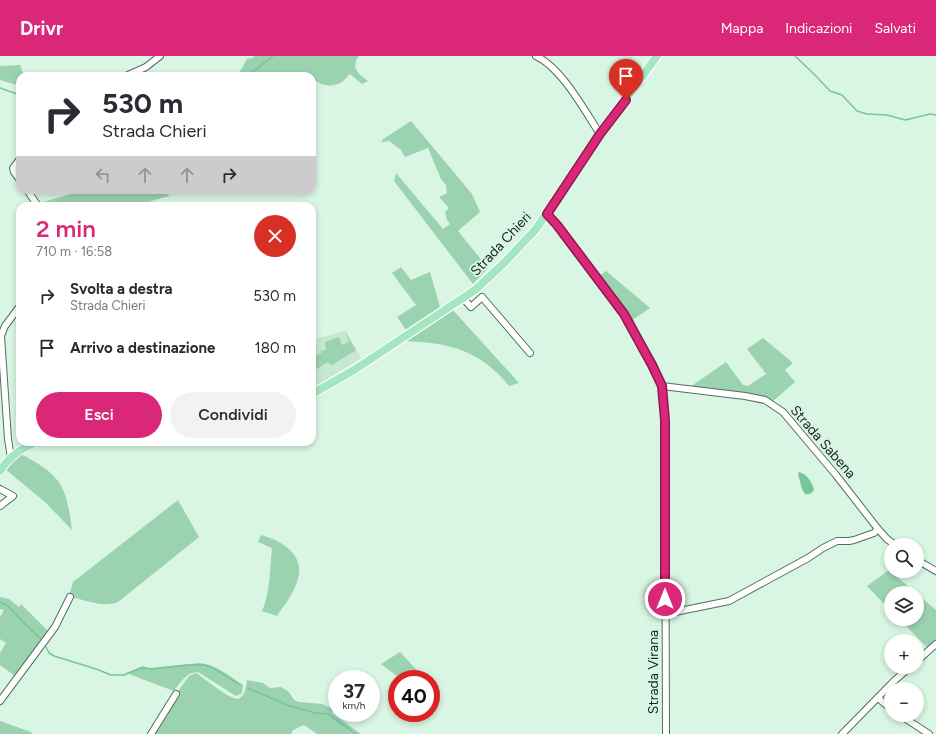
<!DOCTYPE html>
<html lang="it">
<head>
<meta charset="utf-8">
<style>
  body { margin:0; font-family:Figtree,sans-serif; background:#f2f2f3; color:#2b2b33; height:100vh; display:flex; flex-direction:column; font-size:15px; white-space:nowrap }
  * { box-sizing:border-box; margin:0 }
  p { font-size:13px; color:#7c7c81 }
  .icon { flex:none; width:22px; height:22px; fill:none; stroke:currentColor; stroke-width:2; stroke-linecap:round; stroke-linejoin:round }
  .map { position:relative; flex:1; overflow:hidden }
  .side { position:absolute; left:16px; top:146px; width:300px; height:244px; display:flex; flex-direction:column; background:#fff; border-radius:12px; box-shadow:0 2px 6px #0003 }
  .side>* { flex:none }
  .guide { position:absolute; left:16px; top:16px; width:300px; height:122px; border-radius:12px; box-shadow:0 2px 6px #0003; background:#fff; color:#2b2b33; overflow:hidden }
  .buttons { position:absolute; left:884px; top:482px; display:grid; gap:8px }
  .buttons a { display:grid; place-items:center; width:40px; height:40px; border-radius:50%; background:#fff; box-shadow:0 2px 6px #0003; font-size:20px }
  .speed { position:absolute; left:328px; top:614px; display:flex; gap:8px; font-size:20px; font-weight:700; text-align:center }
  .speed>* { display:grid; place-content:center; width:52px; height:52px; border-radius:50%; background:#fff; box-shadow:0 2px 6px #0003; line-height:1 }
  .speed small { font-size:10px; font-weight:400 }
  .speed .limit { border:6px solid #d22; background:#fff; color:#111 }
  .pin { position:absolute; display:grid; place-items:center; width:34px; height:34px; color:#fff; margin:-41px -17px; border-radius:50% 50% 50% 0; rotate:-45deg; box-shadow:0 0 4px #0007 }
  .pin .icon { rotate:45deg }
  .me { position:absolute; width:44px; margin:-22px; rotate:0deg; stroke-linejoin:round; filter:drop-shadow(0 0 3px #0008) }
  .turn { display:flex; align-items:center; gap:14px; height:84px; padding:0 20px; font-size:18px }
  .turn .icon { width:52px; height:52px; stroke-width:2.5 }
  .turn b { display:block; font-size:28px; line-height:34px }
  .lanes { display:flex; align-items:center; height:38px; padding:0 20px; background:#0003; justify-content:center; gap:20px; direction:ltr }
  .lanes .off { opacity:.35 }
  .round { display:grid; place-items:center; flex:none; width:42px; height:42px; border-radius:21px; background:#f2f2f3 }
  .headline { display:flex; align-items:center; justify-content:space-between; height:68px; padding:0 20px }
  h1 { font-size:24px; font-weight:600; line-height:30px; color:#db2777 }
  .action { display:flex; gap:8px; margin-top:auto; padding:8px 20px }
  .action a { flex:1; height:46px; border-radius:24px; background:#db2777; color:#fff; font-size:16px; font-weight:600; line-height:46px; text-align:center }
  .action a+a { background:#f2f2f3; color:#2b2b33 }
  ul { padding:0; list-style:none }
  li { display:flex; align-items:center; gap:12px; height:52px; padding:0 20px }
  li div { flex:1 }
  li b { display:block; font-size:15px }
  li em { font-style:normal }
  header { display:flex; align-items:center; gap:24px; box-sizing:border-box; height:56px; padding:0 20px; background:#db2777; color:#fff }
  header strong { font-size:19px }
  nav { display:flex; gap:22px; margin-inline-start:auto; font-size:14px }
  .map>svg:first-child { display:block }
  .built { fill:#c6e8d2 }
  .green { fill:#9bd3b0 }
  .water { fill:#77c697 }
  .lines { fill:none; stroke-linecap:round; stroke-linejoin:round }
  .stream { stroke:#77c697; stroke-width:1.5 }
  .minor-casing { stroke:#566e5f; stroke-width:8 }
  .major-casing { stroke:#fff; stroke-width:10 }
  .minor { stroke:#fff; stroke-width:6 }
  .major { stroke:#a5e6c2; stroke-width:8 }
  .route-casing { stroke:#8e194d; stroke-width:10 }
  .route { stroke:#db2777; stroke-width:7 }
  .labels { text-anchor:middle; dominant-baseline:central; stroke-width:3.5; stroke-linejoin:round; paint-order:stroke }
  .street-label { font-size:14px; fill:#18221c; stroke:#d9f5e3 }
</style>
</head>
<body>
<header>
<strong>Drivr</strong>
<nav><a>Mappa</a><a>Indicazioni</a><a>Salvati</a></nav>
</header>
<div class="map">
<svg width="936" height="678" viewBox="0 0 936 678">
  <rect width="100%" height="100%" fill="#d9f5e3"/>
  <path class="built" d="M345,275L361,302L312,332V284Z"/>
  <g class="green">
    <path d="M254,0H359L356,4L355,11L359,18L368,25L362,28L350,18C347,21 343,26 340,27C331,32 316,29 312,20L304,19L302,20H228C242,18 240,14 247,3L253,2Z"/>
    <path d="M20,9L24,20H20V30L0,24V10Z"/>
    <path d="M411,65L472,138L480,156L458,175L488,212L473,228L394,125L396,117L443,173L450,168L447,164L445,156L449,152L439,141L447,137L446,129L441,123L428,92L405,101L401,94L389,85L382,86V84Z"/>
    <path d="M84,134H166L169,140L134,150H42L40,147Z"/>
    <path d="M401,211L411,224L430,216L440,251L406,274L397,261L416,249L392,217Z"/>
    <path d="M606,215L650,252L631,265L599,220Z"/>
    <path d="M452,253L519,327L509,330C480,294 450,287 405,285Z"/>
    <path d="M345,275L356,294L332,309H331L328,306L312,316V299L321,298V295L326,294L325,286L339,281L342,289L349,286Z"/>
    <path d="M763,282L793,307L785,314L795,326L772,346L690,331L726,306L743,329L748,330L766,318L747,293Z"/>
    <path d="M21,398C62,420 66,429 72,474L45,446L5,413L12,405Z"/>
    <path d="M178,444L199,481L118,546C103,552 84,544 69,540L73,526Z"/>
    <path d="M261,479C279,484 302,496 299,518C297,533 285,548 277,560L262,555C270,539 270,511 272,492L258,486Z"/>
    <path d="M889,514L916,537H891V555L867,530Z"/>
    <path d="M917,538L936,554V585L928,592L899,563H917Z"/>
    <path d="M0,541L9,543L19,551L21,548L49,576L15,620L0,609V597L6,587L0,583V561L4,554L0,553Z"/>
    <path d="M400,596L425,623H401L381,608Z"/>
    <path d="M200,607C217,609 229,620 243,629L242,637L236,640L198,616C186,616 181,626 174,635L126,617L143,610L149,612Z"/>
    <path d="M196,617C205,622 232,647 240,642C246,638 246,630 247,624L263,627L270,632L281,631L289,636L294,644L299,646L322,648L333,653L332,657L361,678H317L304,669L293,674L291,678H151L176,638L189,620Z"/>
    <path d="M0,665L31,676L32,678H0Z"/>
  </g>
  <path class="water" d="M799,416C807,418 812,426 814,434C812,437 809,439 805,438L802,433L798,418Z"/>
  <g class="lines">
    <g class="stream">
      <path d="M795,0L815,19L830,35L842,39L857,55L867,58L887,59L905,64L930,58L936,59"/>
      <path d="M247,20L273,0"/>
      <path d="M0,32L20,39"/>
      <path d="M0,546L8,550L27,570L41,583"/>
      <path d="M46,591L49,597L54,600L96,613L111,619H124L141,612L152,613L188,609H205L215,613L240,629"/>
      <path d="M248,632L287,649L315,657L328,658L356,678"/>
    </g>
    <defs>
      <g id="minor">
        <path d="M536,0C562,12 584,54 600,78"/>
        <path d="M126,20L146,11L160,0"/>
        <path d="M20,103L13,112L14,116L20,124"/>
        <path d="M27,134L38,150"/>
        <path d="M547,158L557,169L624,258L653,309L662,330L665,364L666,678"/>
        <path d="M463,242L471,251L482,241L530,297"/>
        <path d="M662,330L745,340L765,344L783,356L836,419L878,473L887,483L895,489"/>
        <path d="M11,402L8,383L1,280L5,270L20,250"/>
        <path d="M0,433L13,440L0,450"/>
        <path d="M917,504L936,515"/>
        <path d="M665,558L729,545L808,502L823,492L837,485H849L854,484L874,477L878,473"/>
        <path d="M917,605L936,588"/>
        <path d="M878,642L891,653"/>
        <path d="M0,645L55,571L70,541"/>
        <path d="M900,659L929,678"/>
        <path d="M151,678L176,638"/>
        <path d="M842,678L894,625L910,611"/>
      </g>
      <g id="major">
        <path d="M312,338L354,314L475,234L504,207L536,173L600,78L657,0"/>
        <path d="M0,415C8,402 22,392 36,386"/>
      </g>
    </defs>
    <use href="#minor" class="minor-casing"/>
    <use href="#major" class="major-casing"/>
    <use href="#minor" class="minor"/>
    <use href="#major" class="major"/>
  </g>
  <g class="lines">
    <defs>
      <path id="route" d="M626,44L600,78L547,158L557,169L624,258L652,309L662,330L665,364V543"/>
    </defs>
    <use href="#route" class="route-casing"/>
    <use href="#route" class="route"/>
  </g>
  <g class="labels">
    <g class="street-label">
      <text transform="translate(501 188) rotate(-47)">Strada Chieri</text>
      <text transform="translate(823 386) rotate(49)">Strada Sabena</text>
      <text transform="translate(653 616) rotate(-90)">Strada Virana</text>
    </g>
  </g>
</svg>
<div class="buttons">
<a><svg class="icon" aria-label="search" viewBox="0 0 24 24"><circle cx="10" cy="10" r="6"/><path d="M15 15l6 6"/></svg></a>
<a><svg class="icon" aria-label="layers" viewBox="0 0 24 24"><path d="M12 4l9 5-9 5-9-5zM3 14l9 5 9-5"/></svg></a>
<a>+</a>
<a>−</a>
</div>
<div class="speed"><div>37<small>km/h</small></div><div class="limit">40</div></div>
<div class="pin" style="left:626px;top:44px;background:#d93025"><svg class="icon" aria-label="arrive" viewBox="0 0 24 24"><path d="M6 21V4h12l-3 4 3 4H6"/></svg></div>
<svg class="me" style="left:665px;top:543px" viewBox="-20 -20 40 40"><circle r="17" fill="#db2777" stroke="#fff" stroke-width="3"/><path d="M0-11L8 9 0 5-8 9z" fill="#fff"/></svg>
<div class="guide">
<div class="turn"><svg class="icon" aria-label="right" viewBox="0 0 24 24"><path d="M7 20v-9h11M14 6l5 5-5 5"/></svg><div><b>530 m</b>Strada Chieri</div></div>
<div class="lanes"><svg class="icon off" aria-label="left" viewBox="0 0 24 24"><path d="M17 20v-9H6M10 6l-5 5 5 5"/></svg><svg class="icon off" aria-label="ahead" viewBox="0 0 24 24"><path d="M12 20V5M6 11l6-6 6 6"/></svg><svg class="icon off" aria-label="ahead" viewBox="0 0 24 24"><path d="M12 20V5M6 11l6-6 6 6"/></svg><svg class="icon" aria-label="right" viewBox="0 0 24 24"><path d="M7 20v-9h11M14 6l5 5-5 5"/></svg></div>
</div>
<section class="side">
<div class="headline"><div><h1>2 min</h1><p>710 m · 16:58</p></div><a class="round" style="background:#d93025;color:#fff"><svg class="icon" aria-label="close" viewBox="0 0 24 24"><path d="M6 6l12 12M18 6L6 18"/></svg></a></div>
<ul>
<li><svg class="icon" aria-label="right" viewBox="0 0 24 24"><path d="M7 20v-9h11M14 6l5 5-5 5"/></svg><div><b>Svolta a destra</b><p>Strada Chieri</p></div><em>530 m</em></li>
<li><svg class="icon" aria-label="arrive" viewBox="0 0 24 24"><path d="M6 21V4h12l-3 4 3 4H6"/></svg><div><b>Arrivo a destinazione</b></div><em>180 m</em></li>
</ul>
<div class="action"><a>Esci</a><a>Condividi</a></div>
</section>
</div>
</body>
</html>
